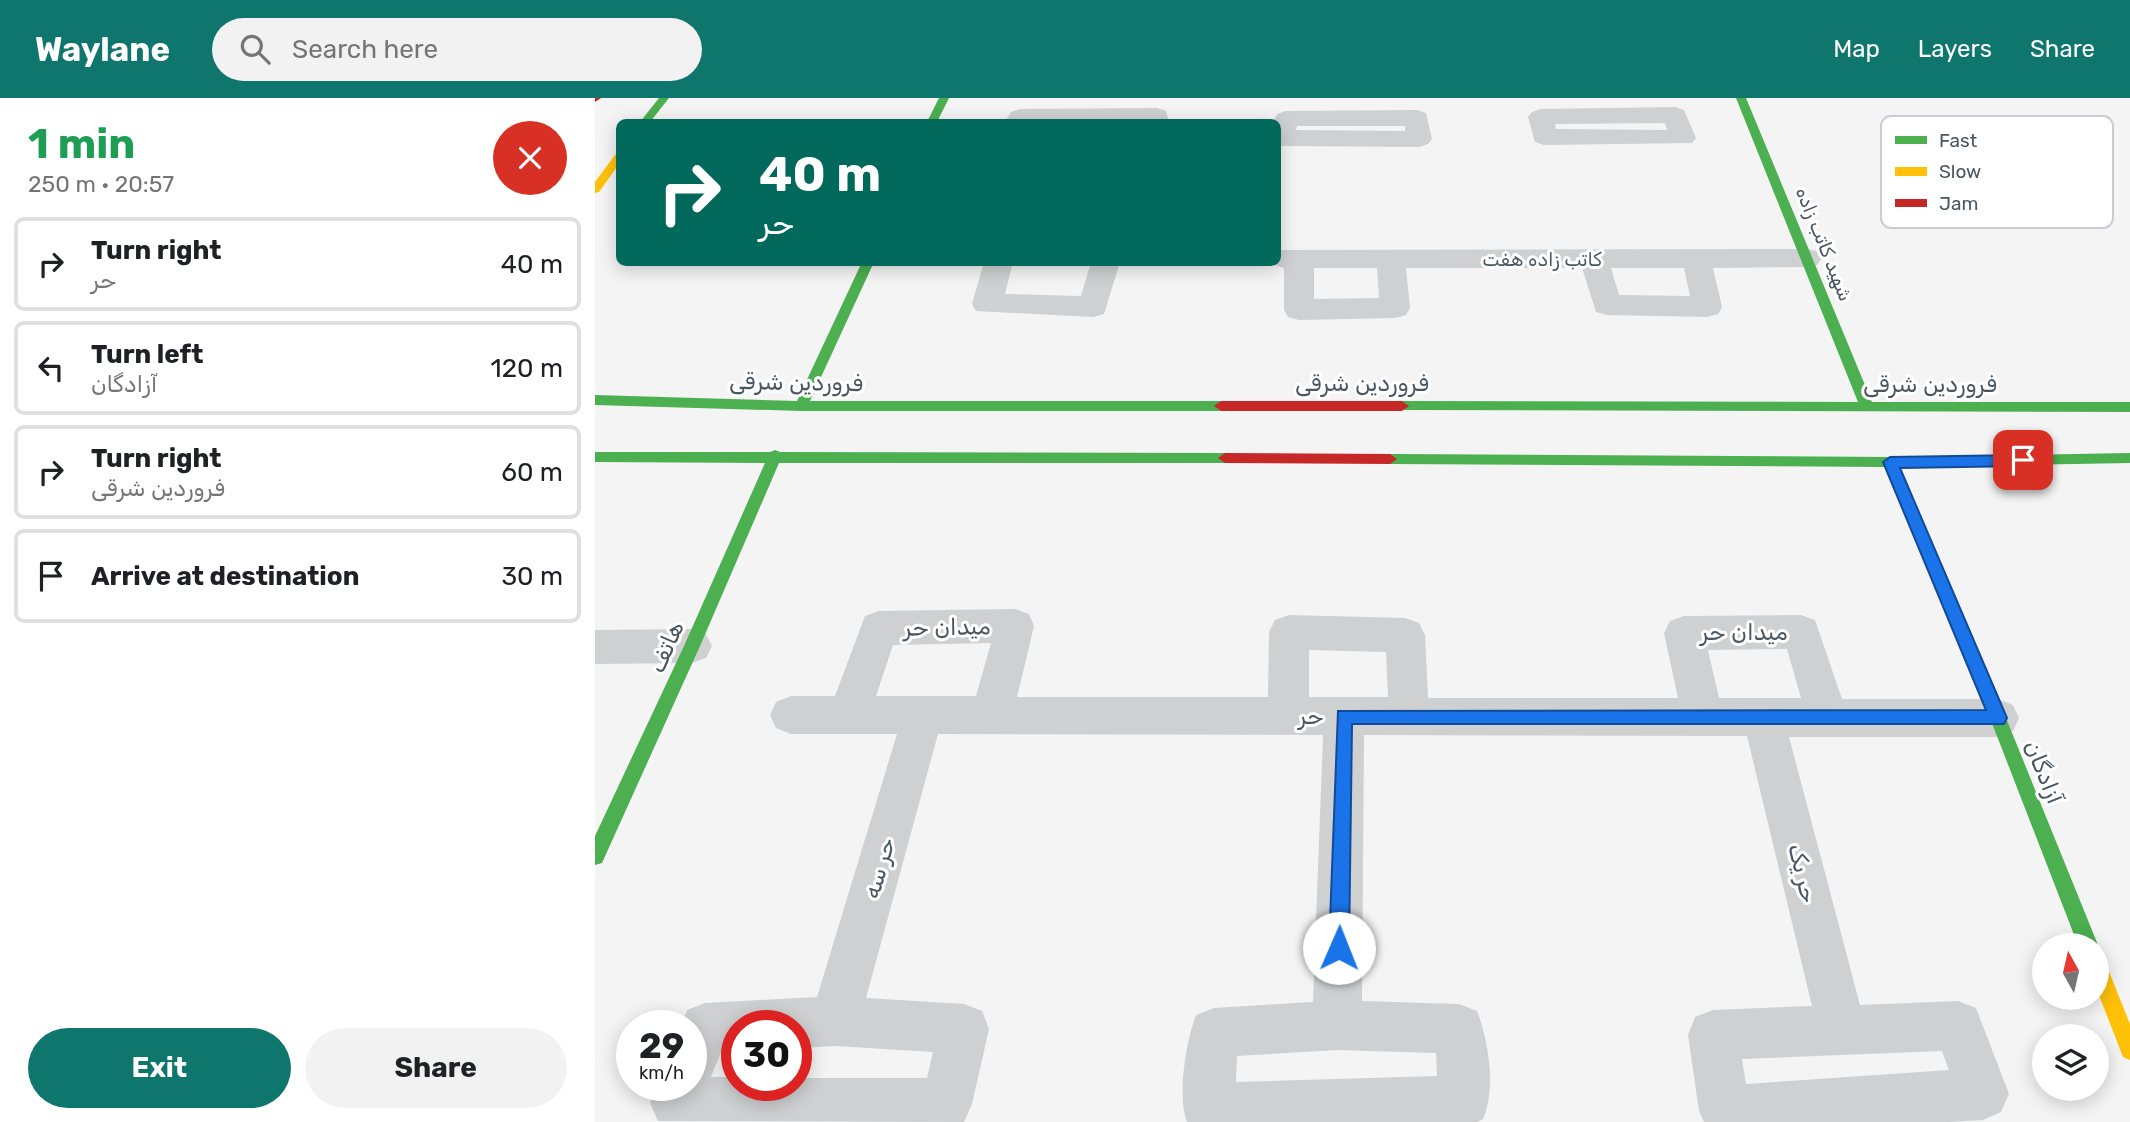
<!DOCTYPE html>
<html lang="en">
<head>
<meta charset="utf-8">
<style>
  body { margin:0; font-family:Rubik,Cairo,sans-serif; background:#f2f2f2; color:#202124; height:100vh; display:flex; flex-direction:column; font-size:26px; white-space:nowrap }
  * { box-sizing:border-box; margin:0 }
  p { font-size:23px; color:#757577 }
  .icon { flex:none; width:38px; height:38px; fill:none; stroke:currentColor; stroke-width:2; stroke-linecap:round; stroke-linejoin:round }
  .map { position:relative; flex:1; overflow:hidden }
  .panel { display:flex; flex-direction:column; background:#fff; width:595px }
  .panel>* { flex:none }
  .guide { position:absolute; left:21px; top:21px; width:665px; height:147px; border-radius:10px; box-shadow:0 4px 18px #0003; background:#00695c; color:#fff; overflow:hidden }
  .needle { width:46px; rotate:352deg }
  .buttons { position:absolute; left:1437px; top:835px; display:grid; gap:14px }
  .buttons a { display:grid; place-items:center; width:77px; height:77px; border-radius:50%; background:#fff; box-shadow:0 4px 18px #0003; font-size:35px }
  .speed { position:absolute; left:21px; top:912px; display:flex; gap:14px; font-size:35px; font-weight:700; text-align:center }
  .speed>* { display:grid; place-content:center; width:91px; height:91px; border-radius:50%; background:#fff; box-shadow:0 4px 18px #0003; line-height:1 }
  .speed small { font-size:18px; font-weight:400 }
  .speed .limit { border:10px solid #d22; background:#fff; color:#111 }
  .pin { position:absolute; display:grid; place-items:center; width:60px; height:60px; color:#fff; margin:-30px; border-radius:14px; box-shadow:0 4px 10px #0006 }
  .me { position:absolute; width:77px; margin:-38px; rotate:1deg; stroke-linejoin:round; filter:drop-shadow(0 0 5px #0008) }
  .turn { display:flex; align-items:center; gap:24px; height:147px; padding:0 28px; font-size:32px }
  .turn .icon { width:91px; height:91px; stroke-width:2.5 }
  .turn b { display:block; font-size:49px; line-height:60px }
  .round { display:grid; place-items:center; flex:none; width:74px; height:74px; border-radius:37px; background:#f2f2f2 }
  .summary { display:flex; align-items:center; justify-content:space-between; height:119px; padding:0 28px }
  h1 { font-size:42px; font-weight:700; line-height:52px; color:#1e9e55 }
  .primary-button { display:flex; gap:14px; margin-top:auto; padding:14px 28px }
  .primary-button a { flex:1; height:80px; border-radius:42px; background:#0f766e; color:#fff; font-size:28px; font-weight:700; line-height:80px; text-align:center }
  .primary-button a+a { background:#f2f2f2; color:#202124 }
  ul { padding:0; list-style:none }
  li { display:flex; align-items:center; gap:21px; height:94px; margin:0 14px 10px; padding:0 14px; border:4px solid #e0e0e0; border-radius:10px }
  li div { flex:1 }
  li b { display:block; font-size:26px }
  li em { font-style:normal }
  header { display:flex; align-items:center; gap:42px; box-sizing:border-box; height:98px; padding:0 35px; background:#0f766e; color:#fff }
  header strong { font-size:33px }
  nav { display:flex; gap:38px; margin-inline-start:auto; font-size:24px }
  .search { width:490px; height:63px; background:#f2f2f2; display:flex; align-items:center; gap:18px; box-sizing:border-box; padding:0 24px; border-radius:38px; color:#757577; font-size:26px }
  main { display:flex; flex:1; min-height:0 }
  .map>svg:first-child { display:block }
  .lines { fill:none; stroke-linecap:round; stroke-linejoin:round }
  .street { fill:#ced0d2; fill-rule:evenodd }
  .fast { fill:#4caf50; fill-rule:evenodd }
  .slow { fill:#ffc107; fill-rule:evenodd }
  .jam { fill:#c62828; fill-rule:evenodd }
  .route { fill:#1a73e8; stroke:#114b97; stroke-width:2 }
  .labels { text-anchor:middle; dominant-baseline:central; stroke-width:6; stroke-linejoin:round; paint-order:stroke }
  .far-street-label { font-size:19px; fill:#4a5661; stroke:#fff }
  .street-label { font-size:23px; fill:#4a5661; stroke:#fff }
  .key { fill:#fff; stroke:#c9ccd0; stroke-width:2 }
  .key-label { font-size:19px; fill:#4a5661 }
</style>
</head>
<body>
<header>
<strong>Waylane</strong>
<div class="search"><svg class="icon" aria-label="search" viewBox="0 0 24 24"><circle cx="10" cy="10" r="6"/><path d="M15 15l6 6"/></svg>Search here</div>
<nav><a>Map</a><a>Layers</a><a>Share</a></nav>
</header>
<main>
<section class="panel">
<div class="summary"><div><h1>1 min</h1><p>250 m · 20:57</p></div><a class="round" style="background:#d93025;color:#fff"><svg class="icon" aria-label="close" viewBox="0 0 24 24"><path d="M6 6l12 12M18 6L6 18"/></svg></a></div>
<ul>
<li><svg class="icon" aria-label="right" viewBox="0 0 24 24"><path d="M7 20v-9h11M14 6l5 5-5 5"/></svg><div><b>Turn right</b><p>حر</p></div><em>40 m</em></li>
<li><svg class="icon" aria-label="left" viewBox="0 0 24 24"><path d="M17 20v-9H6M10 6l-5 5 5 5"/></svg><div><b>Turn left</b><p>آزادگان</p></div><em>120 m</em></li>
<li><svg class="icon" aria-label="right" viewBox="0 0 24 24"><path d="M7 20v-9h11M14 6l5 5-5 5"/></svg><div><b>Turn right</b><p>فروردین شرقی</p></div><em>60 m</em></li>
<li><svg class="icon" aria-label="arrive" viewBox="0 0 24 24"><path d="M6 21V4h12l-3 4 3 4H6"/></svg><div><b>Arrive at destination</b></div><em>30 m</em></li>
</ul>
<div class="primary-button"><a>Exit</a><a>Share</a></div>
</section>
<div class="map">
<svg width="1535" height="1024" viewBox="0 0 1535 1024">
  <rect width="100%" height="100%" fill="#f4f4f4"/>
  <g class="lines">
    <g class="street">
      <path d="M1080,9L1089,12L1101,40L1097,45L949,47L940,44L933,19L937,14L946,11ZM1070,25L1072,32L961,31L960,26Z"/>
      <path d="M562,10L571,13L574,24H410L416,14L425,11Z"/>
      <path d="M822,12L831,15L837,41L833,46L824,49L687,48L682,47V24H678L682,16L691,13ZM702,28H810V33L701,32Z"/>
      <path d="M1212,151L1222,153L1227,160L1222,167L1212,169L1118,170L1127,209L1123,216L1112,219L1012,217L1001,214L987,170H811L815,210L811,217L800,220L704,222L693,219L689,212V170L670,164H682V152ZM719,170H782L784,200L719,201ZM1016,170H1089L1095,198L1024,197Z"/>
      <path d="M389,164H418L410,196L486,198L496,164H525L509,216L498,219L381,213L377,206Z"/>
      <path d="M420,511L434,516L439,528L422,599H673L674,534L680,522L694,517L810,520L824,525L830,537L833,600H1083L1069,535L1075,523L1089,518L1206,517L1220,522L1247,601H1403L1418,607L1424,620L1418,633L1403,639H1194L1265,907L1363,903L1381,910L1414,996L1406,1014L1388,1022L1354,1024H1109L1104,1013L1093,937L1100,919L1118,912L1217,908L1152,638L769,637L767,903L864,906L882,913C894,944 901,991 888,1021L882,1024H592C582,999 591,943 601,917L619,910L718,904L728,637L343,636L271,900L369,906L387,913L394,931L377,1006L369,1024L63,1023L55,1005L62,987H96V928H86L92,912L110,905L222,899L302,636H196L181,630L175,617L181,604L196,598H240L270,518L284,513ZM396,545L381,598H281L298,547ZM1192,551L1206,600H1124L1113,552ZM714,552L791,554L793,599H714ZM142,928H201V950L240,948L338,954L332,980H201V987H142V979H116L126,954L142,953ZM742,952L841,955L842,978L641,984L642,958ZM1347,953L1354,972L1151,986L1147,961Z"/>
      <path d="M97,531L111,536L117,548L111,560L97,565L0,566V532Z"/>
    </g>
    <g class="fast">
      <path d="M64,0H74L55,24H45Z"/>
      <path d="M344,0H354L342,24H332Z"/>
      <path d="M1141,0H1151L1277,304H1535V314L802,312L800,308L807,303L1263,304Z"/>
      <path d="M267,164H279L215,303H626L633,308L626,313H206L0,307V297L202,303Z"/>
      <path d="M180,352L185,354L630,355L637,360L630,365H184L105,548L7,765L0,767V738L89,548L170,365L0,364V354H175Z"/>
      <path d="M1535,355V365L1304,369L1411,620L1503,847L1502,850V847H1483L1395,620L1290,369L795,366L788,361L795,356L1295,359Z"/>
    </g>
    <g class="slow">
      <path d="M24,56V66L4,94L0,95V84L20,57Z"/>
      <path d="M1502,858L1509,861L1535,926V962L1528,959L1502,892Z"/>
    </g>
    <g class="jam">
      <path d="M0,0H6L0,4Z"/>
      <path d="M626,303H807L814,308L807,313H626L619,308Z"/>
      <path d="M630,355L795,356L802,361L795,366L630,365L623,360Z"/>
    </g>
  </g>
  <path class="route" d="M1428,357L1435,362L1428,368L1305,370L1412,620L1409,626H757L754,850L751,857L744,860L737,857L734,850L743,613L1391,612L1288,364L1295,359Z"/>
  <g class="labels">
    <g class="far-street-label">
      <text transform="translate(1229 146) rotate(68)">شهید کاتب زاده</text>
      <text x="947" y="161">کاتب زاده هفت</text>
    </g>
    <g class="street-label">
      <text transform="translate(201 284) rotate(1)">فروردین شرقی</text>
      <text x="767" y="285">فروردین شرقی</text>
      <text x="1335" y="286">فروردین شرقی</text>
      <text transform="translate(352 529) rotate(-1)">میدان حر</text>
      <text x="1149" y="534">میدان حر</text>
      <text transform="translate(71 549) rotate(-66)">هاتف</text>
      <text x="716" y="618">حر</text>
      <text transform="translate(1449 674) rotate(68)">آزادگان</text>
      <text transform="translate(284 770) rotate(-74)">حر سه</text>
      <text transform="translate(1208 775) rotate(76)">حر یک</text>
    </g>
  </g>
  <rect x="1286" y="18" width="232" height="112" rx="10" class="key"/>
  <rect x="1300" y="38" width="32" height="8" fill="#4caf50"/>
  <rect x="1300" y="69" width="32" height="9" fill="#ffc107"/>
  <rect x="1300" y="101" width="32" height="8" fill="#c62828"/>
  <g class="key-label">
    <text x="1344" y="49">Fast</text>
    <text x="1344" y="80">Slow</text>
    <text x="1344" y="112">Jam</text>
  </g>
</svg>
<div class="buttons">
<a><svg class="needle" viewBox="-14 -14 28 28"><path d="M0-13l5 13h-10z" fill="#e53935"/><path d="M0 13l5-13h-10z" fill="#757577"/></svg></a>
<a><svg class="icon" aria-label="layers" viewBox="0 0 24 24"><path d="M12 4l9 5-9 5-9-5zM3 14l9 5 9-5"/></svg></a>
</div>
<div class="speed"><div>29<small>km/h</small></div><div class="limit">30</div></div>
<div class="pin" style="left:1428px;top:362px;background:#d93025"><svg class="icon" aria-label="arrive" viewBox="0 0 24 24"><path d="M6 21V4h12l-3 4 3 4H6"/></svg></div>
<svg class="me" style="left:744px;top:850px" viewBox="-20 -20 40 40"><circle r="19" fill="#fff"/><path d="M0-13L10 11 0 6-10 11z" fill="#1a73e8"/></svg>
<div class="guide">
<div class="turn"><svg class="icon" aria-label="right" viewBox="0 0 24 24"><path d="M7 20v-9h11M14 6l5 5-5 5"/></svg><div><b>40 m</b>حر</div></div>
</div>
</div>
</main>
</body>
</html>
